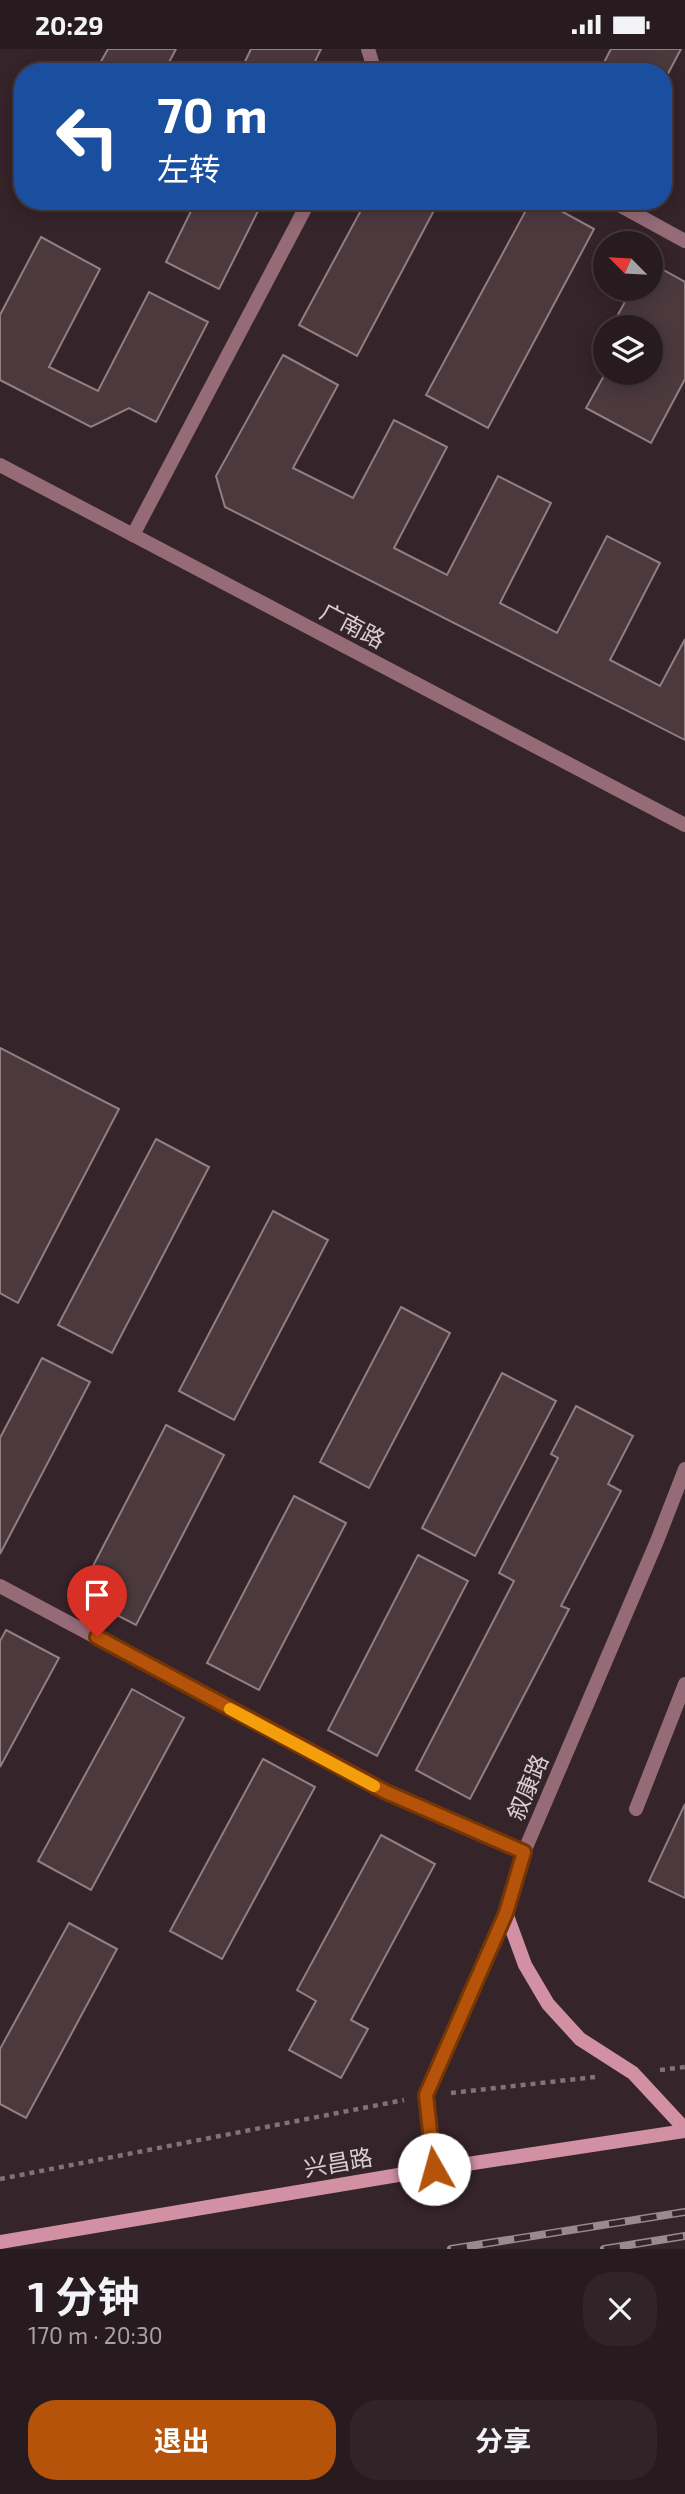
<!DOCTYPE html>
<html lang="zh">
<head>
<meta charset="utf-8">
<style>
  body { margin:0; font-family:"Exo 2","Noto Sans SC",sans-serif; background:#302428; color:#f1f3f6; height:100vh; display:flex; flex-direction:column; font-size:26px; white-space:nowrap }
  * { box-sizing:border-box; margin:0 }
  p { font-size:23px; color:#a5a1a4 }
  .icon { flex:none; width:38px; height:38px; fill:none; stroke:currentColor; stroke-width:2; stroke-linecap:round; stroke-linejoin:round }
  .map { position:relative; height:2200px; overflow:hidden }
  .details { display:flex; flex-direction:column; background:#281b1f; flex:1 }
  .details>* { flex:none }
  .banner { position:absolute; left:14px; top:14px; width:658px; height:147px; border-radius:28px; box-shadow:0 4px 18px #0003,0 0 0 2px #44393d; background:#1a4fa0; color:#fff; overflow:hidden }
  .needle { width:46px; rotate:294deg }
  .controls { position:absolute; left:593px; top:182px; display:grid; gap:14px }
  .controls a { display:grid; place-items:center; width:70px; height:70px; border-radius:50%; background:#281b1f; box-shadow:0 4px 18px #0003,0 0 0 2px #44393d; font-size:35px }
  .pin { position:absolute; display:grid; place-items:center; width:60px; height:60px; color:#fff; margin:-72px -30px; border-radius:50% 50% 50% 0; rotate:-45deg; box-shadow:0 0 7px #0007 }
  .pin .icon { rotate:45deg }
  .me { position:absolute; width:77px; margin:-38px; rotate:353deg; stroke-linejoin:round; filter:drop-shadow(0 0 5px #0008) }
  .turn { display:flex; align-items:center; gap:24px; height:147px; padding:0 28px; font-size:32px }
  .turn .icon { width:91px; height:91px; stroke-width:2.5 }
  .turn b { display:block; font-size:49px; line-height:60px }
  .round { display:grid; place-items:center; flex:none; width:74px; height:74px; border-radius:28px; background:#302428 }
  .overview { display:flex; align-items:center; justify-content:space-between; height:119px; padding:0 28px }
  h1 { font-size:42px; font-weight:700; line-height:52px }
  .action { display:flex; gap:14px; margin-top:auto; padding:14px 28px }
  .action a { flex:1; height:80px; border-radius:28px; background:#b45309; color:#fff; font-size:28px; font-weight:700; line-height:80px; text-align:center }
  .action a+a { background:#302428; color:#f1f3f6 }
  .status { display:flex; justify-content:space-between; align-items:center; height:49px; padding:0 35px; background:#281b1f; direction:ltr }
  .status svg { height:19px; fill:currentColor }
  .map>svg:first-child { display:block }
  .building { fill:#4b393e; stroke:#927e83; stroke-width:2 }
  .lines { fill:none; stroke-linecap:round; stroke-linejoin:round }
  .path { stroke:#817276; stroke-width:4.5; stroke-dasharray:5 5; stroke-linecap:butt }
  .lane { stroke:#946b77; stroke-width:14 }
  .street { stroke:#946b77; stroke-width:14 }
  .secondary { stroke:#d290a4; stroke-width:14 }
  .rail-casing { stroke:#988a8e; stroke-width:8 }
  .rail { stroke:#352429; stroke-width:5; stroke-dasharray:16; stroke-linecap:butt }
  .route-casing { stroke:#753606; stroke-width:18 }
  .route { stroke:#b45309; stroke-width:12 }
  .slow { stroke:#f59e0b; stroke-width:12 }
  .labels { text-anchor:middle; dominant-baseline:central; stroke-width:5; stroke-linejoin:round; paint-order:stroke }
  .street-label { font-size:23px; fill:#d9ced1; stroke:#352429 }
</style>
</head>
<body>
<div class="status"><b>20:29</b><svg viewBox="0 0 49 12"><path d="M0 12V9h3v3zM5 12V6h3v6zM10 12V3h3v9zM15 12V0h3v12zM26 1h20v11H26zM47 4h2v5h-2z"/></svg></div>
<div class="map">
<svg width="685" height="2200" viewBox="0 0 685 2200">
  <rect width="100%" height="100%" fill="#352429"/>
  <g class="building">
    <path d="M108,0H176L164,23H95Z"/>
    <path d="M251,0H321L310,23H240Z"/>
    <path d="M611,0H681L663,34V23H599Z"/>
    <path d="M196,152H263L219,240L166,213Z"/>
    <path d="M366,152H439L357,307L299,276Z"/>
    <path d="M531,152H543L594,180L488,379L426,346Z"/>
    <path d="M41,188L100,220L49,318L98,342L149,243L208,273L156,373L129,359L91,378L0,331V266Z"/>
    <path d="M651,214L685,233V330L651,394L586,359L606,323L651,324V278H628L615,271L632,240H651Z"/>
    <path d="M283,306L338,336L293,419L353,449L394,371L447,398L394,499L447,526L498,427L551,454L500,554L557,584L607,487L660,514L610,611L660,637L685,590V691L225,458L216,427Z"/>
    <path d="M0,999L119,1060L18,1254L0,1244Z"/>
    <path d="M156,1090L209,1118L112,1304L58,1276Z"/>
    <path d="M273,1162L328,1191L234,1371L179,1342Z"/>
    <path d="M401,1258L450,1284L369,1439L320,1413Z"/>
    <path d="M42,1309L90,1333L0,1505V1389Z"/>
    <path d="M502,1324L556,1352L475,1507L422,1479Z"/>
    <path d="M576,1357L633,1387L608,1435L621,1442L561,1557L569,1560L470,1750L416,1721L514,1532L499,1524L558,1409L551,1405Z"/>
    <path d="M166,1376L224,1406L136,1576L78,1546Z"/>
    <path d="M294,1447L346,1474L259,1641L207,1614Z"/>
    <path d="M418,1506L468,1532L377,1707L328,1681Z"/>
    <path d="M6,1581L59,1609L0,1718V1592Z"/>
    <path d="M132,1640L184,1669L91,1841L38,1812Z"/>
    <path d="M263,1710L315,1738L222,1910L170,1882Z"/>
    <path d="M685,1755V1849L649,1832Z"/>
    <path d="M381,1786L435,1815L351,1971L368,1980L341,2029L289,2001L316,1952L297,1941Z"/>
    <path d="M69,1874L117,1900L26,2069L0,2055V2000Z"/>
  </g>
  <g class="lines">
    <g class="path">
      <path d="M660,2021L685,2018"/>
      <path d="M451,2044L595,2028"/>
      <path d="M0,2130L404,2051"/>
    </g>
    <g class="lane">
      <path d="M368,0L375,23"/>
      <path d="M612,152L685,192"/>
      <path d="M133,486L309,152"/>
      <path d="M636,1760L685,1635"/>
    </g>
    <g class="street">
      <path d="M0,416L685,776"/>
      <path d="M0,1537L386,1743L524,1803"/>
      <path d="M434,2120L426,2046L506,1864L524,1803L657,1492L685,1420"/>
    </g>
    <g class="secondary">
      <path d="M506,1864L525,1916L548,1955L580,1990L633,2024L685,2080"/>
      <path d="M0,2193L434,2120L685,2082"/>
    </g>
    <defs>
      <g id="rail">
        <path d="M451,2200L685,2163"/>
        <path d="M604,2200L685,2187"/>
      </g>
    </defs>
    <use href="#rail" class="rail-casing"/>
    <use href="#rail" class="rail"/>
  </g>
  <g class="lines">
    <defs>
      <path id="route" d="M97,1588L386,1743L524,1803L506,1864L426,2046L434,2120"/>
    </defs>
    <use href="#route" class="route-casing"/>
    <use href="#route" class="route"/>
    <path class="slow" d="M230,1660L374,1737"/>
  </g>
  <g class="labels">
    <g class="street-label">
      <text transform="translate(353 576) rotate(28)">广南路</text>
      <text transform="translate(527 1738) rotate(-67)">叙康路</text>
      <text transform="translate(338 2113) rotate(-10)">兴昌路</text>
    </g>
  </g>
</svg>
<div class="controls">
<a><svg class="needle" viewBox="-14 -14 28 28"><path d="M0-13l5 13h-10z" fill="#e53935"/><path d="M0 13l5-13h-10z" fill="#a5a1a4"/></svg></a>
<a><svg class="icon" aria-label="layers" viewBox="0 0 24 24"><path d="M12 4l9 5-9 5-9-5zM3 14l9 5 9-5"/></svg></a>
</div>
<div class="pin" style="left:97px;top:1588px;background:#d93025"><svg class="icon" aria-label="arrive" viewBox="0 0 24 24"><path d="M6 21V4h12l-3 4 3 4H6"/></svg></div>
<svg class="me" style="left:434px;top:2120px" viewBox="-20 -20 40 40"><circle r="19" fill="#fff"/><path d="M0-13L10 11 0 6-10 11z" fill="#b45309"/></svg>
<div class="banner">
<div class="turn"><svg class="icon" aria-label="left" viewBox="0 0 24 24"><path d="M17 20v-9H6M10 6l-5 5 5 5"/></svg><div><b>70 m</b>左转</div></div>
</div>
</div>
<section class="details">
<div class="overview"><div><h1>1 分钟</h1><p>170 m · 20:30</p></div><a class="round"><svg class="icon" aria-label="close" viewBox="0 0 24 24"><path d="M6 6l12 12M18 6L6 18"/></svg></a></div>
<div class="action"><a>退出</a><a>分享</a></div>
</section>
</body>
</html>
